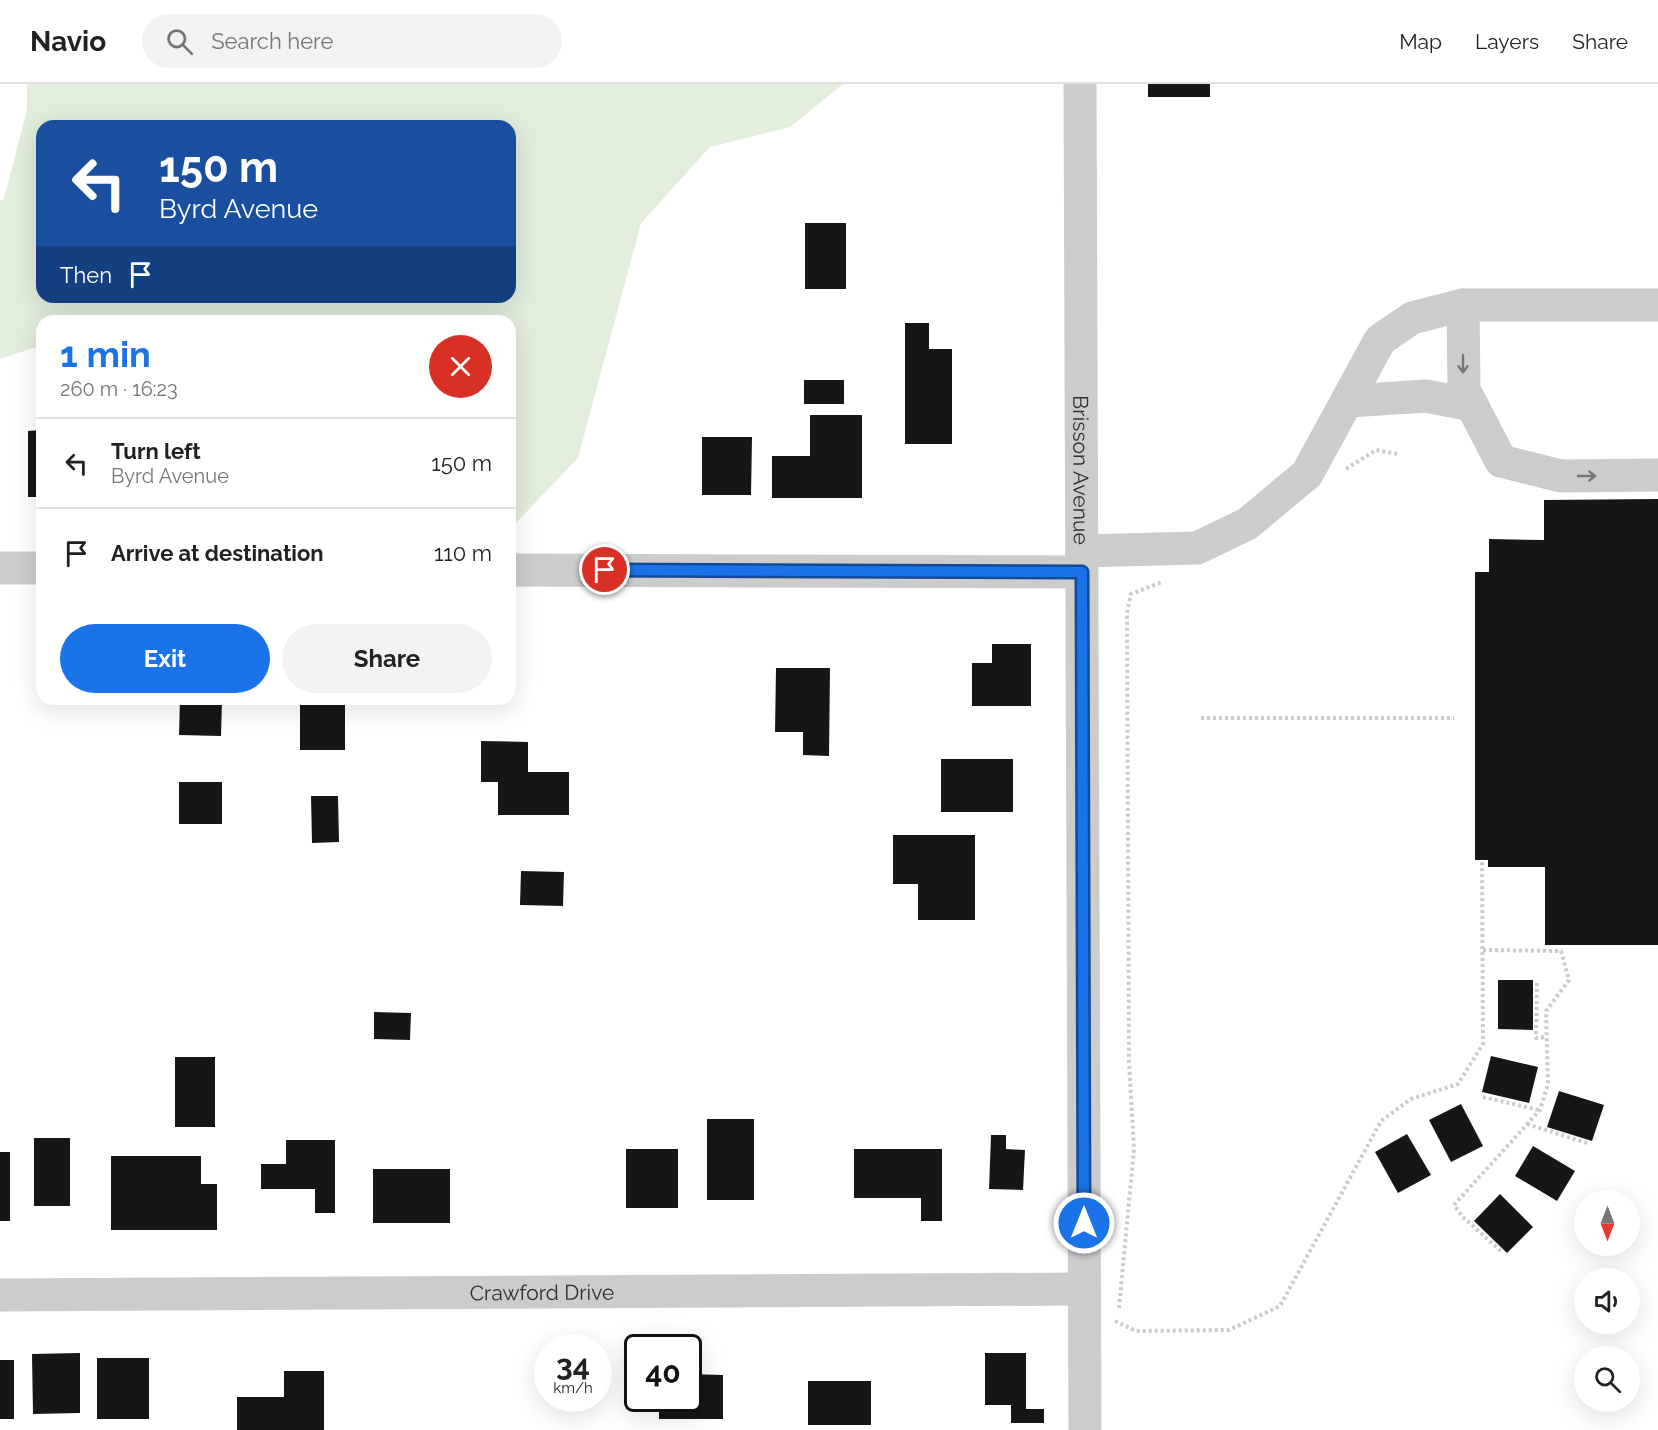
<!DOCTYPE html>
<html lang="en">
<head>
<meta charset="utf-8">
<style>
  body { margin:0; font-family:Raleway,sans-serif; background:#f2f2f2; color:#202124; height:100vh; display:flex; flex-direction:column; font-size:22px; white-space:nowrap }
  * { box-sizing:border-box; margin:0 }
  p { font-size:20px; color:#757577 }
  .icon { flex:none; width:33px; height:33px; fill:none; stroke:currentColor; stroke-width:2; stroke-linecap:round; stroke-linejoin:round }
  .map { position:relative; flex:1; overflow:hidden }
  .sheet { position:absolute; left:36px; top:231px; width:480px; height:390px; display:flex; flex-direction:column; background:#fff; border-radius:18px; box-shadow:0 6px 24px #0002 }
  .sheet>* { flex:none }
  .banner { position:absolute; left:36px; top:36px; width:480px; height:183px; border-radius:18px; box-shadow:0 6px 24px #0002; background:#1a4fa0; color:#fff; overflow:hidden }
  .needle { width:39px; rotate:180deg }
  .fabs { position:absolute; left:1574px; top:1106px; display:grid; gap:12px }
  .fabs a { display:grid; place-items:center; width:66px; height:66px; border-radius:50%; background:#fff; box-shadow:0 6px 24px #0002; font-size:30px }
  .speed { position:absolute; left:534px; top:1250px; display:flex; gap:12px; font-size:30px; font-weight:700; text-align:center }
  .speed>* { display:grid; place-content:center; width:78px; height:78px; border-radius:50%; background:#fff; box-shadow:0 6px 24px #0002; line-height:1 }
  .speed small { font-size:15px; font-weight:400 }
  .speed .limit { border:3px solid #111; border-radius:9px; background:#fff; color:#111 }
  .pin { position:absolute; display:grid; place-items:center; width:51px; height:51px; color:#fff; margin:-26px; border:3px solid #fff; border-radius:50%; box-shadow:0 2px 6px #0007 }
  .me { position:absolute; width:66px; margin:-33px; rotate:0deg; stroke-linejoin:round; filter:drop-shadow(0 0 4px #0008) }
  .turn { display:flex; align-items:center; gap:21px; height:126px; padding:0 24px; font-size:27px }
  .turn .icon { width:78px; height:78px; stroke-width:2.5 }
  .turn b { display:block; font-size:42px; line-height:51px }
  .then { display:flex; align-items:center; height:57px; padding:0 24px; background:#0003; gap:12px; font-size:22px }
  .round { display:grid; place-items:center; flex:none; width:63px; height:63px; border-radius:32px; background:#f2f2f2 }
  .headline { display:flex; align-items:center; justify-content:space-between; height:102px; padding:0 24px }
  h1 { font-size:36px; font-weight:700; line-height:45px; color:#1a73e8 }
  .button { display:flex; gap:12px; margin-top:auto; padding:12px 24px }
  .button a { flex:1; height:69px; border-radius:36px; background:#1a73e8; color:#fff; font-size:24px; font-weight:700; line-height:69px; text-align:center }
  .button a+a { background:#f2f2f2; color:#202124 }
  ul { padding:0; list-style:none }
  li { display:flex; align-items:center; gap:18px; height:90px; padding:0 24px; border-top:2px solid #e0e0e0 }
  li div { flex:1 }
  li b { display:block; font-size:22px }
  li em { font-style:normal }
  header { display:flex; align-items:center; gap:36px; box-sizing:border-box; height:84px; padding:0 30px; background:#fff; border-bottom:2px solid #e0e0e0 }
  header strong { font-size:28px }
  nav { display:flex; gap:33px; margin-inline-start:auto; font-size:21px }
  .search { width:420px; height:54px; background:#f2f2f2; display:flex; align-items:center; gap:15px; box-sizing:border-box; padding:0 21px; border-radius:33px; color:#757577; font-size:22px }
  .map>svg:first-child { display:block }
  .green { fill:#e2eddc; fill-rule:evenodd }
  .building { fill:#161616 }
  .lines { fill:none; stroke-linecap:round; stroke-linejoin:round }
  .path { stroke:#ccc; stroke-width:4; stroke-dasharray:3 3; stroke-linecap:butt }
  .minor { stroke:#ccc; stroke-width:33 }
  .oneway { stroke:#767676 }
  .route-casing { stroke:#114b97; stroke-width:15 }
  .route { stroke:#1a73e8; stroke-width:10 }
  .labels { text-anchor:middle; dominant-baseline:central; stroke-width:6; stroke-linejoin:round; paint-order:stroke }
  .street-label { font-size:21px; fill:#2f2f2f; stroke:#fff }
</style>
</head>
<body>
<header>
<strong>Navio</strong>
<div class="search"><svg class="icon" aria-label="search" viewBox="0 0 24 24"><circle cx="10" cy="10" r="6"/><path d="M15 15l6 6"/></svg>Search here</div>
<nav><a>Map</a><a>Layers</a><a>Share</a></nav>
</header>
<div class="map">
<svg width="1658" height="1346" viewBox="0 0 1658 1346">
  <rect width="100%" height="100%" fill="#fff"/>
  <path class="green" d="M27,0H843L790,43L710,63L641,139L578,374L510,445V237H42V261L0,275V117L4,115L27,26ZM42,42H510V213H42Z"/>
  <g class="building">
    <rect x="1148" y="0" width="62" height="13"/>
    <rect x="805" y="139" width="41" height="66"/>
    <path d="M905,239H929V265H952V360H905Z"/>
    <rect x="804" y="296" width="40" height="24"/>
    <path d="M810,331H862V414H772V372H810Z"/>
    <path d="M42,346V413H28V347Z"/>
    <path d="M702,353H752L751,411H702Z"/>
    <path d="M1658,415V861H1545V783H1488V776H1475V488H1489V455L1544,456V416Z"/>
    <path d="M992,560H1031V622H972V579H992Z"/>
    <path d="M776,584H830L829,672L803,671V648H775Z"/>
    <path d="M180,615H222L221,652L179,651Z"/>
    <rect x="300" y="615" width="45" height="51"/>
    <path d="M481,657L528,658V688H569V731H498V698H481Z"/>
    <rect x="941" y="675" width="72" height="53"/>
    <rect x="179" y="698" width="43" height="42"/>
    <path d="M311,712H338L339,758L312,759Z"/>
    <path d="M893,751H975V836H918V800H893Z"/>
    <path d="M521,787L564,788L563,822L520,821Z"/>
    <path d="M1498,896H1533V946L1498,945Z"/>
    <path d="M374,928L411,929L410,956L374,955Z"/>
    <path d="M1491,972L1538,983L1529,1019L1482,1008Z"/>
    <rect x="175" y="973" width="40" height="70"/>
    <path d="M1559,1007L1604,1021L1592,1057L1547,1043Z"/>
    <path d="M1461,1020L1483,1062L1451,1078L1429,1036Z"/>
    <rect x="707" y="1035" width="47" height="81"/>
    <path d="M1407,1050L1431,1091L1398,1109L1375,1068Z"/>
    <path d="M991,1051H1006V1065L1025,1066L1023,1106L989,1105Z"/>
    <rect x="34" y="1054" width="36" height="68"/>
    <path d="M286,1056H335V1129H315V1105H261V1080H286Z"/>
    <path d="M1533,1062L1575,1087L1557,1117L1515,1092Z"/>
    <rect x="626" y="1065" width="52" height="59"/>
    <path d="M854,1065H942V1137H921V1114H854Z"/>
    <rect x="0" y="1068" width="10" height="69"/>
    <path d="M111,1072H201V1100H217V1146H111Z"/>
    <rect x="373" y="1085" width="77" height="54"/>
    <path d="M1500,1110L1533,1143L1507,1169L1474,1137Z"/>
    <path d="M80,1269V1329L33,1330L32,1270Z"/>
    <path d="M985,1269H1026V1325H1044V1339H1011V1321H985Z"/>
    <rect x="97" y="1274" width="52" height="61"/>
    <rect x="0" y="1276" width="14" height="59"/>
    <path d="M284,1287H324V1346H237V1313H284Z"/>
    <path d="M688,1290L723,1291V1335H659V1314H688Z"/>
    <rect x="808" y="1297" width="63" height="44"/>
  </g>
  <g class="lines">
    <g class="path">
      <path d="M1346,385L1376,366L1398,370"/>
      <path d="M1201,634H1454"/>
      <path d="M1483,866L1561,867L1569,896L1546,927L1548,1000L1540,1026L1454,1121L1462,1132L1503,1169"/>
      <path d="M1537,899L1536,954L1546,953"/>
      <path d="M1483,1013L1539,1026"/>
      <path d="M1527,1040L1590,1060"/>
      <path d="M1119,1224L1134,1065L1129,978L1127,529L1131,510L1162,498"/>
      <path d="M1115,1237L1136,1247L1229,1246L1280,1222L1381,1037L1411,1015L1458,1000L1483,960L1482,776"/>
    </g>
    <g class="minor">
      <path id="s1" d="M1080,0L1085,1346"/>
      <path d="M1463,221L1464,306L1501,377L1561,392L1658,391"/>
      <path d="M1349,317L1426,312L1472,321"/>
      <path d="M1082,467L1197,464L1247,440L1307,390L1380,256L1412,234L1463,221H1658"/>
      <path d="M0,484H42"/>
      <path d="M510,486L1082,488"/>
      <path id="s2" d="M0,1211L1084,1205"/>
    </g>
  </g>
  <defs><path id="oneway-shaft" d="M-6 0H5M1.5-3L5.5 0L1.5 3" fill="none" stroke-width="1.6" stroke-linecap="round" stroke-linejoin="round" transform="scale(1.5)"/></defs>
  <g class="oneway">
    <use href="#oneway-shaft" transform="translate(1463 280) rotate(90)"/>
    <use href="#oneway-shaft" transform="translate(1587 392)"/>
  </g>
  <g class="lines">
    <defs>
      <path id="route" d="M605,486L1082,488L1084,1139"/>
    </defs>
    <use href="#route" class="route-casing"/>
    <use href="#route" class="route"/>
  </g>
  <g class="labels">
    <g class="street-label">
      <text stroke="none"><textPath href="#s1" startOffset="386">Brisson Avenue</textPath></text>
      <text stroke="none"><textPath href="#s2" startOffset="542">Crawford Drive</textPath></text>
    </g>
  </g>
</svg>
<div class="fabs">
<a><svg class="needle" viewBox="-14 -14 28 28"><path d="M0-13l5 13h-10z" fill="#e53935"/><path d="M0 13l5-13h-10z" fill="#757577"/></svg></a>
<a><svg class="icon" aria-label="sound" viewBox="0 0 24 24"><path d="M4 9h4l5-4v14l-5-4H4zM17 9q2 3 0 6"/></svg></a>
<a><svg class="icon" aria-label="search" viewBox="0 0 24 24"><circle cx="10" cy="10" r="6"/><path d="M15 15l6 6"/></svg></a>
</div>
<div class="speed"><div>34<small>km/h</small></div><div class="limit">40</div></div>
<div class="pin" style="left:605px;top:486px;background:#d93025"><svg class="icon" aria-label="arrive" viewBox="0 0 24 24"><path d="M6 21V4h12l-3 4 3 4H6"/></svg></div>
<svg class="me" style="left:1084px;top:1139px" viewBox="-20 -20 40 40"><circle r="17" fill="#1a73e8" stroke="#fff" stroke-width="3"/><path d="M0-11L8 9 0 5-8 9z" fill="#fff"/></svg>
<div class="banner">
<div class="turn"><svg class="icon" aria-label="left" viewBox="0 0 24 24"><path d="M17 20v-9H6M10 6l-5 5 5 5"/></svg><div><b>150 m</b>Byrd Avenue</div></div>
<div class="then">Then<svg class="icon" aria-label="arrive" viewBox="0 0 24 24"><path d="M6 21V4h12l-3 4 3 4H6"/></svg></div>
</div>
<section class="sheet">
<div class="headline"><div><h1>1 min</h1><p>260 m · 16:23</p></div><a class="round" style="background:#d93025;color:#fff"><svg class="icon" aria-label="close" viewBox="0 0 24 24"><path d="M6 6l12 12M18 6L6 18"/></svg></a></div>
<ul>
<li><svg class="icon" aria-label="left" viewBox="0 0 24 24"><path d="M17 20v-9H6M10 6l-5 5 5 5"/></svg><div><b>Turn left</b><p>Byrd Avenue</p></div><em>150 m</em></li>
<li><svg class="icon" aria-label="arrive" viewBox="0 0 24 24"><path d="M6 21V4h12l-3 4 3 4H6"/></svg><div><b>Arrive at destination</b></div><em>110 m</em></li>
</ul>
<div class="button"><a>Exit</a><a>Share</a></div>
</section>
</div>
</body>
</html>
